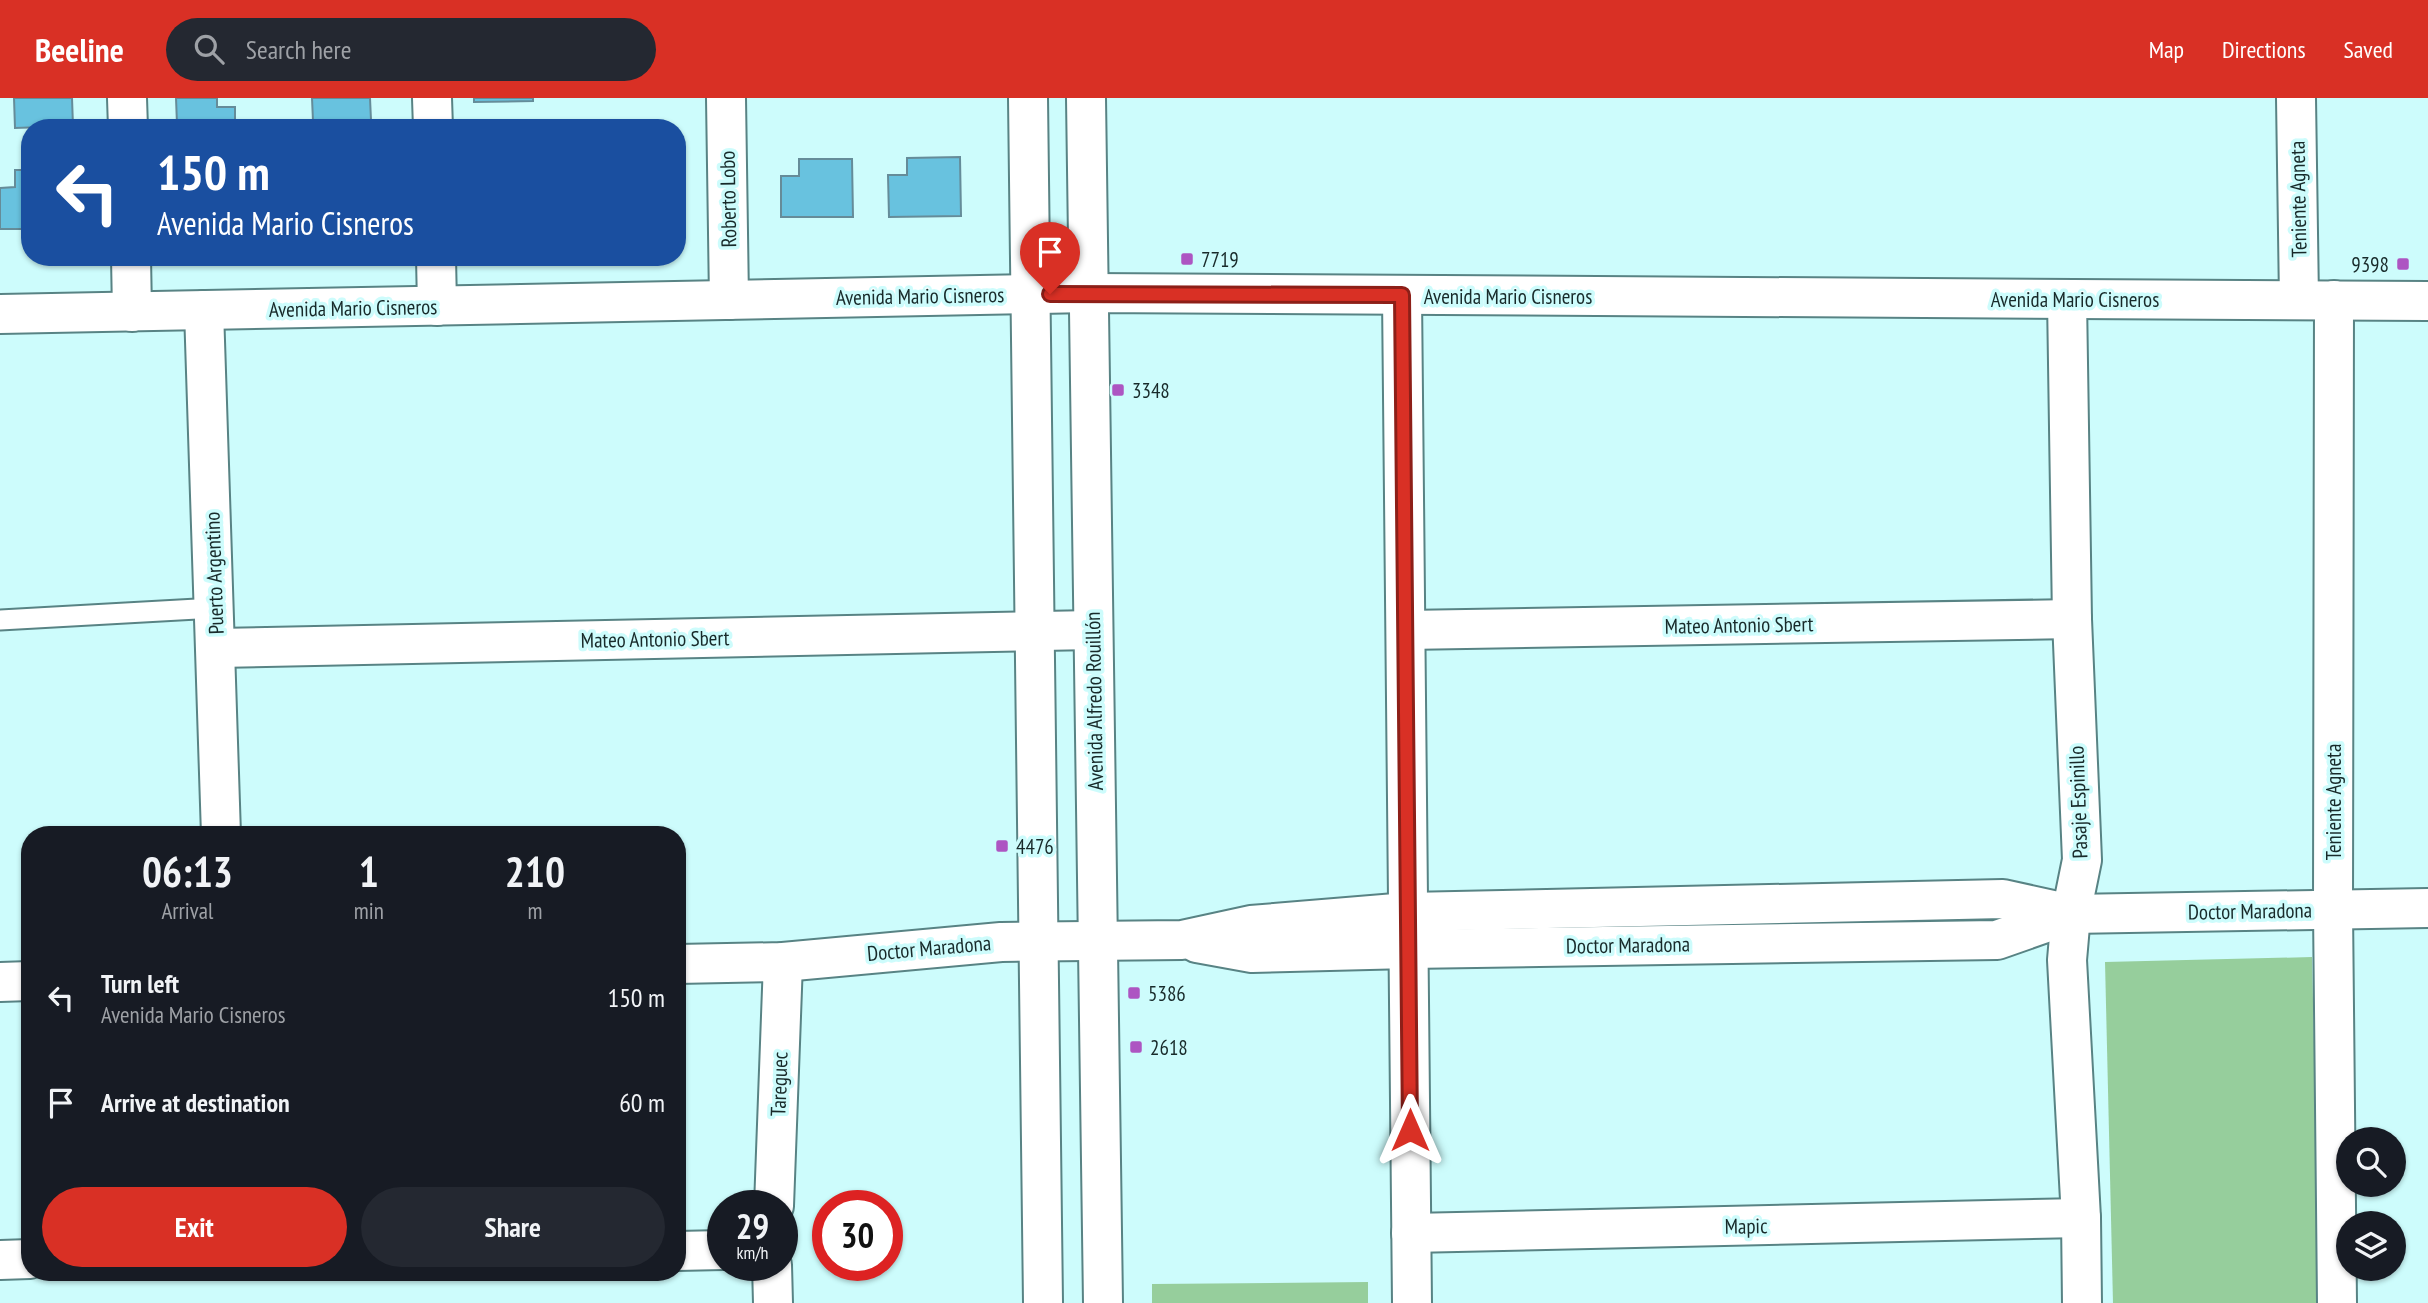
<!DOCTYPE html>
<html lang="en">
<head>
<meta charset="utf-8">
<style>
  body { margin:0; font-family:"PT Sans Narrow",sans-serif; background:#242831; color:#f1f3f6; height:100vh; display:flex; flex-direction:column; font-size:26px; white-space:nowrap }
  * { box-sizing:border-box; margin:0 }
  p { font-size:23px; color:#9ea1a6 }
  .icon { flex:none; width:38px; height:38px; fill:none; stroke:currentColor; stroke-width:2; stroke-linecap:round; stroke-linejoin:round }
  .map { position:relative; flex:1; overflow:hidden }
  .drawer { position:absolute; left:21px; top:728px; width:665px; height:455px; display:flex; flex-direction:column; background:#171b24; border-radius:28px; box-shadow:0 2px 5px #0004 }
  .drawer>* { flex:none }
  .top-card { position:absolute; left:21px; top:21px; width:665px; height:147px; border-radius:28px; box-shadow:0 2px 5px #0004; background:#1a4fa0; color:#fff; overflow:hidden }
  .buttons { position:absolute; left:2336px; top:1029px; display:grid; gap:14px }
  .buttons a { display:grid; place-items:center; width:70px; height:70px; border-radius:50%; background:#171b24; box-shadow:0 2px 5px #0004; font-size:35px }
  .speed { position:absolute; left:707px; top:1092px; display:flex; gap:14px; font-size:35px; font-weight:700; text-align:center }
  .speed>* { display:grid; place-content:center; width:91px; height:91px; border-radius:50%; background:#171b24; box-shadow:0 2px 5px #0004; line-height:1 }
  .speed small { font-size:18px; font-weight:400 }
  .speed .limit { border:10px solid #d22; background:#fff; color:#111 }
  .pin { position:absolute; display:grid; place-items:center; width:60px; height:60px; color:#fff; margin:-72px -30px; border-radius:50% 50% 50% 0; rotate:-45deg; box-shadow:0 0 7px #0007 }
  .pin .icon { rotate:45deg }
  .me { position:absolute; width:77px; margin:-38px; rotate:0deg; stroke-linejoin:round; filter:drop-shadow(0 0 5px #0008) }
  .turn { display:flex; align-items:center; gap:24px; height:147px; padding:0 21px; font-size:32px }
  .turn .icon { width:91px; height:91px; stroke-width:2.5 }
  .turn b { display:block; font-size:49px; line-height:60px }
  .eta { display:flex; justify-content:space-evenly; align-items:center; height:119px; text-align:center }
  .eta b { font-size:42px; font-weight:800; line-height:49px }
  .action { display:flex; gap:14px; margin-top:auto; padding:14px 21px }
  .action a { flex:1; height:80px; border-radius:42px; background:#d93025; color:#fff; font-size:28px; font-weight:800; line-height:80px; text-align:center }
  .action a+a { background:#242831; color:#f1f3f6 }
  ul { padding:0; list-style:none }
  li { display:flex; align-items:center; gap:21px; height:105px; padding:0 21px }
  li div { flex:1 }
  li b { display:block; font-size:26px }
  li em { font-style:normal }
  header { display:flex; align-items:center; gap:42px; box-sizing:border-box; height:98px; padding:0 35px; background:#d93025; color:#fff }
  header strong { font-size:33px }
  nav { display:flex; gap:38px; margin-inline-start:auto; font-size:24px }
  .search { width:490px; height:63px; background:#242831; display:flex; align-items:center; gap:18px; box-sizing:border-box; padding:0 24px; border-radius:38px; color:#9ea1a6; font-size:26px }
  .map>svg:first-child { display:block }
  .green { fill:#96ce9c }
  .building { fill:#68c2df; stroke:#658c99; stroke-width:2 }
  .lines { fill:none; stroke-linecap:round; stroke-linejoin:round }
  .service-casing { stroke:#588384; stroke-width:23 }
  .minor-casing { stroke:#588384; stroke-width:42 }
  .tertiary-casing { stroke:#588384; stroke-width:42 }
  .service { stroke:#fff; stroke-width:19 }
  .minor { stroke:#fff; stroke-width:38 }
  .tertiary { stroke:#fff; stroke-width:38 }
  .route-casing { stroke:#8d1f18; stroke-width:18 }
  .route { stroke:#d93025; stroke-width:12 }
  .poi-dot { fill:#ad55c2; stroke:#cdfcfc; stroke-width:2.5 }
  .labels { text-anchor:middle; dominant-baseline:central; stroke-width:7; stroke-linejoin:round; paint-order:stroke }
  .street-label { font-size:21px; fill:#182a2a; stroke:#cdfcfc }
  .poi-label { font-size:21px; fill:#182a2a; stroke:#cdfcfc; text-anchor:start }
</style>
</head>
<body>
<header>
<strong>Beeline</strong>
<div class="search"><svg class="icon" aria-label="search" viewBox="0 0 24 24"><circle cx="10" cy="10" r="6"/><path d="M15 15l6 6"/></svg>Search here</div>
<nav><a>Map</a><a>Directions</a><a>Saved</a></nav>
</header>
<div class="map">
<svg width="2428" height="1205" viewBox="0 0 2428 1205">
  <rect width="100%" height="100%" fill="#cdfcfc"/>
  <g class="green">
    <path d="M2312,859L2320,1205H2113L2105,864Z"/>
    <path d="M1368,1184V1205H1152V1186Z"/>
  </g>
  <g class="building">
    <path d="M14,0H72L73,28L15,30Z"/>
    <path d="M176,0H217V9H235V25L177,26Z"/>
    <path d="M312,0H370L371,22L313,23Z"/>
    <path d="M474,0H533V3L474,4Z"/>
    <path d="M960,59L961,118L889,119L888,77H907V60Z"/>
    <path d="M799,61H852L853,119H781V78H799Z"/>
    <path d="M15,72H30V131H0V90L15,89Z"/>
  </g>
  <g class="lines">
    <defs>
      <path id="service" d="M0,522L215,510"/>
      <g id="minor">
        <path d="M127,0L128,30"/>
        <path d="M432,0L433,30"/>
        <path d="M726,0L729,202"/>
        <path d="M2296,0L2299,202"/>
        <path d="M131,159L132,214"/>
        <path d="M436,159L437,208"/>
        <path d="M1402,197L1412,1205"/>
        <path d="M2067,201L2072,521L2082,762L2071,816L2067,862L2081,1120L2082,1205"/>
        <path d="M2334,202L2333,812L2337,1205"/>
        <path d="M204,212L221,737"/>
        <path d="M0,216L1088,195L2428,203"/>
        <path d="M1406,532L2072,521"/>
        <path d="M217,550L1093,532"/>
        <path d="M1197,845L1252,855L1409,851L1997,842L2071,816"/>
        <path d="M677,866L783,864L1001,844L1182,842L1251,827L1408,814L2003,801L2071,816L2428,810"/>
        <path d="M0,884L30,883"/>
        <path d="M774,1108L783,864"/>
        <path d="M1411,1135L2081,1120"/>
        <path d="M677,1153L723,1152"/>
        <path d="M0,1162L30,1161"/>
        <path d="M772,1167L773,1205"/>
      </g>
      <g id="tertiary">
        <path d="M1028,0L1043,1205"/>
        <path d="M1086,0L1103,1205"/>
      </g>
    </defs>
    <use href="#service" class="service-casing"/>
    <use href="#minor" class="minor-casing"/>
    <use href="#tertiary" class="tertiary-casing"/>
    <use href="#service" class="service"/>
    <use href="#minor" class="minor"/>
    <use href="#tertiary" class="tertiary"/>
  </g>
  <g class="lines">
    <defs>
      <path id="route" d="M1050,196L1402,197L1410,1032"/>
    </defs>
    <use href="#route" class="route-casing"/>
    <use href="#route" class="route"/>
  </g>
  <g class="poi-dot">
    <rect x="1180" y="154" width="14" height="14" rx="3.5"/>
    <rect x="2396" y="159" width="14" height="14" rx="3.5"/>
    <rect x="1111" y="285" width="14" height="14" rx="3.5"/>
    <rect x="995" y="741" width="14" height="14" rx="3.5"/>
    <rect x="1127" y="888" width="14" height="14" rx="3.5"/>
    <rect x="1129" y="942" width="14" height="14" rx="3.5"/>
  </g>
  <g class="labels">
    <g class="street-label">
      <text transform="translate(728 101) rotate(-91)">Roberto Lobo</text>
      <text transform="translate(2298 101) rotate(-91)">Teniente Agneta</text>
      <text transform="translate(920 198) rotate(-1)">Avenida Mario Cisneros</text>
      <text x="1508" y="198">Avenida Mario Cisneros</text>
      <text x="2075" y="201">Avenida Mario Cisneros</text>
      <text transform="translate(353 210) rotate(-1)">Avenida Mario Cisneros</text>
      <text transform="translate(214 475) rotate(-92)">Puerto Argentino</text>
      <text transform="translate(1739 527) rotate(-1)">Mateo Antonio Sbert</text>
      <text transform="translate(655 541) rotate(-1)">Mateo Antonio Sbert</text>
      <text transform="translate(1094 603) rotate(-91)">Avenida Alfredo Rouillón</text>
      <text transform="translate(2078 704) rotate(-92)">Pasaje Espinillo</text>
      <text transform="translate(2333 704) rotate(-90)">Teniente Agneta</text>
      <text transform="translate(2250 813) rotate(-1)">Doctor Maradona</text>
      <text transform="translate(1628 847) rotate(-1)">Doctor Maradona</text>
      <text transform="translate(929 850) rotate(-5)">Doctor Maradona</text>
      <text transform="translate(779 986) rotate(-88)">Tareguec</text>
      <text transform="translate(1746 1128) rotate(-1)">Mapic</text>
    </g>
    <g class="poi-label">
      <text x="1201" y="161">7719</text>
      <text x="2389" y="166" text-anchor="end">9398</text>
      <text x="1132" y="292">3348</text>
      <text x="1016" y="748">4476</text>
      <text x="1148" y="895">5386</text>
      <text x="1150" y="949">2618</text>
    </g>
  </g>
</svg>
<div class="buttons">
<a><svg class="icon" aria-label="search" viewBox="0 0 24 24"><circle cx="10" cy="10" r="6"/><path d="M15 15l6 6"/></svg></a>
<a><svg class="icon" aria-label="layers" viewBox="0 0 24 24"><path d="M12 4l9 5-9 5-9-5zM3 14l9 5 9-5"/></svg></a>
</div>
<div class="speed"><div>29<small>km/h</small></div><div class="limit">30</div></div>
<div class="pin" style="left:1050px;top:196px;background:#d93025"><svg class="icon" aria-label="arrive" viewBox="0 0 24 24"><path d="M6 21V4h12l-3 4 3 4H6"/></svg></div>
<svg class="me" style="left:1410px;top:1032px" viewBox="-20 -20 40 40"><path d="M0-17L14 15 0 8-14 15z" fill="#d93025" stroke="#fff" stroke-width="4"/></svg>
<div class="top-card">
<div class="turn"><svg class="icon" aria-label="left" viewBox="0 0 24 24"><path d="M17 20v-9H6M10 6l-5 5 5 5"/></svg><div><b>150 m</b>Avenida Mario Cisneros</div></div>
</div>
<section class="drawer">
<div class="eta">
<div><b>06:13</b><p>Arrival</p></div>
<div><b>1</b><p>min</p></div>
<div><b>210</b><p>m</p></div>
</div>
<ul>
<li><svg class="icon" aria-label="left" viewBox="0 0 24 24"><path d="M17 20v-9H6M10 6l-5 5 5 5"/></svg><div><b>Turn left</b><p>Avenida Mario Cisneros</p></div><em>150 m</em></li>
<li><svg class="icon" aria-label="arrive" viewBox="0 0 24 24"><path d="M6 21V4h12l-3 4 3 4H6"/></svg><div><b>Arrive at destination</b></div><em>60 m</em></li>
</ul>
<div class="action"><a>Exit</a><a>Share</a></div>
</section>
</div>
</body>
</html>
